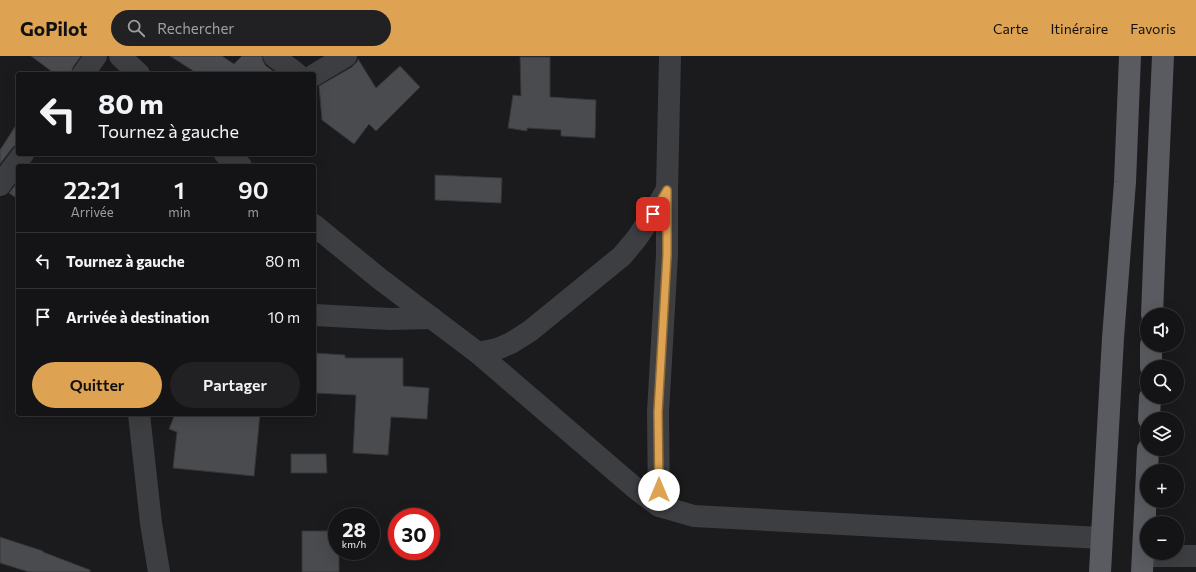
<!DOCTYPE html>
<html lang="fr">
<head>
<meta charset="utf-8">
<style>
  body { margin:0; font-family:Commissioner,sans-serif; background:#212123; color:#f1f3f6; height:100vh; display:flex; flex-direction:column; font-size:15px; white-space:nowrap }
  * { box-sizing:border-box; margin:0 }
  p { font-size:13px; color:#9d9ea1 }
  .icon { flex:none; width:22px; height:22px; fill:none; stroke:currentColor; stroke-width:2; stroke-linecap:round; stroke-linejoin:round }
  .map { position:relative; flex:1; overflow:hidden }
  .details { position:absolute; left:16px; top:108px; width:300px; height:252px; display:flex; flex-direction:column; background:#141416; border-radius:4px; box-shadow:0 4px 16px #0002,0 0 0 1px #333335 }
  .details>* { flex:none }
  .guide { position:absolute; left:16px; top:16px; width:300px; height:84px; border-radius:4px; box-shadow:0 4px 16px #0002,0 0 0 1px #333335; background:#141416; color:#f1f3f6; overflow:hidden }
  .fabs { position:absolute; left:1140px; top:252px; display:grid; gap:8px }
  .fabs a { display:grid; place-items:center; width:44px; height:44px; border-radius:50%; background:#141416; box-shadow:0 4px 16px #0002,0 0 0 1px #333335; font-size:20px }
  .speed { position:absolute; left:328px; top:452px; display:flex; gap:8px; font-size:20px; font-weight:700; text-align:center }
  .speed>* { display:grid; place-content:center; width:52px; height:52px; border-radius:50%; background:#141416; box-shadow:0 4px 16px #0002,0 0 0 1px #333335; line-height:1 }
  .speed small { font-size:10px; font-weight:400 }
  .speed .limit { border:6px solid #d22; background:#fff; color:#111 }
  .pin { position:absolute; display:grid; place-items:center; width:34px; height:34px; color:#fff; margin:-17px; border-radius:8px; box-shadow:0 2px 6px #0006 }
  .me { position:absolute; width:44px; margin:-22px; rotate:0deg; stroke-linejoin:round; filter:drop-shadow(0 0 3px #0008) }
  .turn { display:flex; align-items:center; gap:14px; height:84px; padding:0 16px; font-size:18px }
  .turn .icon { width:52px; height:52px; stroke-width:2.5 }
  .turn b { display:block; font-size:28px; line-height:34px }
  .eta { display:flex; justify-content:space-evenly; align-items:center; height:68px; text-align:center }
  .eta b { font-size:24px; font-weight:600; line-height:28px }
  .action { display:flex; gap:8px; margin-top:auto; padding:8px 16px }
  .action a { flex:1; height:46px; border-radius:24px; background:#dda353; color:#111; font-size:16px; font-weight:600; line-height:46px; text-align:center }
  .action a+a { background:#212123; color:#f1f3f6 }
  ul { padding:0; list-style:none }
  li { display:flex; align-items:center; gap:12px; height:56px; padding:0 16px; border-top:1px solid #333335 }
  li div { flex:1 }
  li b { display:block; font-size:15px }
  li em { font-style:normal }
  header { display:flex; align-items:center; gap:24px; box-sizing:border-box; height:56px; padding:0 20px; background:#dda353; color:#111 }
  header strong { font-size:19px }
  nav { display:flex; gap:22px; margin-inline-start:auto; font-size:14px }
  .search { width:280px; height:36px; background:#212123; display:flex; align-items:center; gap:10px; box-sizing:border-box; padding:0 14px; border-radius:22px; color:#9d9ea1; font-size:15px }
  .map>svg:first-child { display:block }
  .building { fill:#4a4b4f; stroke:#353639 }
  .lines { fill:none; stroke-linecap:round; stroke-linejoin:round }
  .minor { stroke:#3d3e41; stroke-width:22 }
  .major { stroke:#595b60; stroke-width:22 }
  .route-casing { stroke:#906a36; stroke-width:10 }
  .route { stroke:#dda353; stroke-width:7 }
</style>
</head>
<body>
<header>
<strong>GoPilot</strong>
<div class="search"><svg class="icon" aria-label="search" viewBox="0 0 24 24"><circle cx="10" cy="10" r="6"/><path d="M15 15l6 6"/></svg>Rechercher</div>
<nav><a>Carte</a><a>Itinéraire</a><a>Favoris</a></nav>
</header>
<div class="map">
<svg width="1196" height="516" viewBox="0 0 1196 516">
  <rect width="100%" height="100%" fill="#1b1b1d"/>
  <g class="building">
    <path d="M31,0H81L73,11L71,18H55Z"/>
    <path d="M170,0H222L234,8L242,0H262L263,5L266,10L277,18H198Z"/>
    <path d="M520,1H550V41L596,44L595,82L561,80V74L527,72V75L508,72L513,39L521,40Z"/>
    <path d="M358,3L376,32L400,10L420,31L376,75L369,68L354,88L322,64L319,30L352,11L357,6Z"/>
    <path d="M18,66V87L13,91L0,108V94Z"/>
    <path d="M435,119L502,122L501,147L435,144Z"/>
    <path d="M18,126V143L9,137Z"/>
    <path d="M314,297L345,299V302H403V330L429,332L427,363L391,361L388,399L353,397L356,339L314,337Z"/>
    <path d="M175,358H260L254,420L173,412L177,376L169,373Z"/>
    <path d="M291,398H326L327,417H291Z"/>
    <path d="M302,475H337V495H339V516H302Z"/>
    <path d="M0,481L43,495V496L90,514V516H29L0,507Z"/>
  </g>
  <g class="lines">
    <g class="minor">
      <path d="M120,0L139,18"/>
      <path d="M274,0L297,18"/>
      <path d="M83,18L96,0"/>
      <path d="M314,19L346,0"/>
      <path d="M225,98L241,110"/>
      <path d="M0,129L23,98"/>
      <path d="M314,169L380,223L478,297L635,432L659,450L694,460L1101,482"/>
      <path d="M314,259L390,263L432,262"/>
      <path d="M478,297L497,293L511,287L530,275L622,200L637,182L653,158L666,135"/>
      <path d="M139,358L151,467L159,516"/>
      <path d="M659,450L658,356L667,199V134L670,0"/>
      <path d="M1144,500H1196"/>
    </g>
    <g class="major">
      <path d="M1152,259L1155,182L1163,0"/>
      <path d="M1151,311V289"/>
      <path d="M1149,363L1150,341"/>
      <path d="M1147,415L1148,393"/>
      <path d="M1100,516L1113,282L1125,126L1130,0"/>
      <path d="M1142,516L1147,416"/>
    </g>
  </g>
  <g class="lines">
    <defs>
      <path id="route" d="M653,158L667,134V199L658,356L659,434"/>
    </defs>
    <use href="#route" class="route-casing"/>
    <use href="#route" class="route"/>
  </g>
</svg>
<div class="fabs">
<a><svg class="icon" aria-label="sound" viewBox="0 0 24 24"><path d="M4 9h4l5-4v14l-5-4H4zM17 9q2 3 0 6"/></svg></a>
<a><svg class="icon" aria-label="search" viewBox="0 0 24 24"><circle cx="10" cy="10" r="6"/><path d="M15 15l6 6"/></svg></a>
<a><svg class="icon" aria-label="layers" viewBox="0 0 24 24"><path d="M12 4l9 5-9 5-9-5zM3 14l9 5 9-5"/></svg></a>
<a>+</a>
<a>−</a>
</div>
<div class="speed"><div>28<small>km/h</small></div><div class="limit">30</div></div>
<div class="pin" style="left:653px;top:158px;background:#d93025"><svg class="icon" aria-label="arrive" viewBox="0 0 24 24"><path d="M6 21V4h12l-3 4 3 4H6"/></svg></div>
<svg class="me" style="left:659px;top:434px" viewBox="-20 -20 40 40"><circle r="19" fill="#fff"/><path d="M0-13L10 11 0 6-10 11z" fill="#dda353"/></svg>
<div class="guide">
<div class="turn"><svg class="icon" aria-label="left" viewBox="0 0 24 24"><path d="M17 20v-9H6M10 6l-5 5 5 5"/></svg><div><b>80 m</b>Tournez à gauche</div></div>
</div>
<section class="details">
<div class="eta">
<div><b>22:21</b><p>Arrivée</p></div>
<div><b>1</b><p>min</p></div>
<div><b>90</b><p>m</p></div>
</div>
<ul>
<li><svg class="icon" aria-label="left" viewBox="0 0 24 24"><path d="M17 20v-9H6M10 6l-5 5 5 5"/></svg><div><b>Tournez à gauche</b></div><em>80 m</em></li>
<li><svg class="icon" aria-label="arrive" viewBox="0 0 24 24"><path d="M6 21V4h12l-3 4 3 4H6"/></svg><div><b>Arrivée à destination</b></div><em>10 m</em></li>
</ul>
<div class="action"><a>Quitter</a><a>Partager</a></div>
</section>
</div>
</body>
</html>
